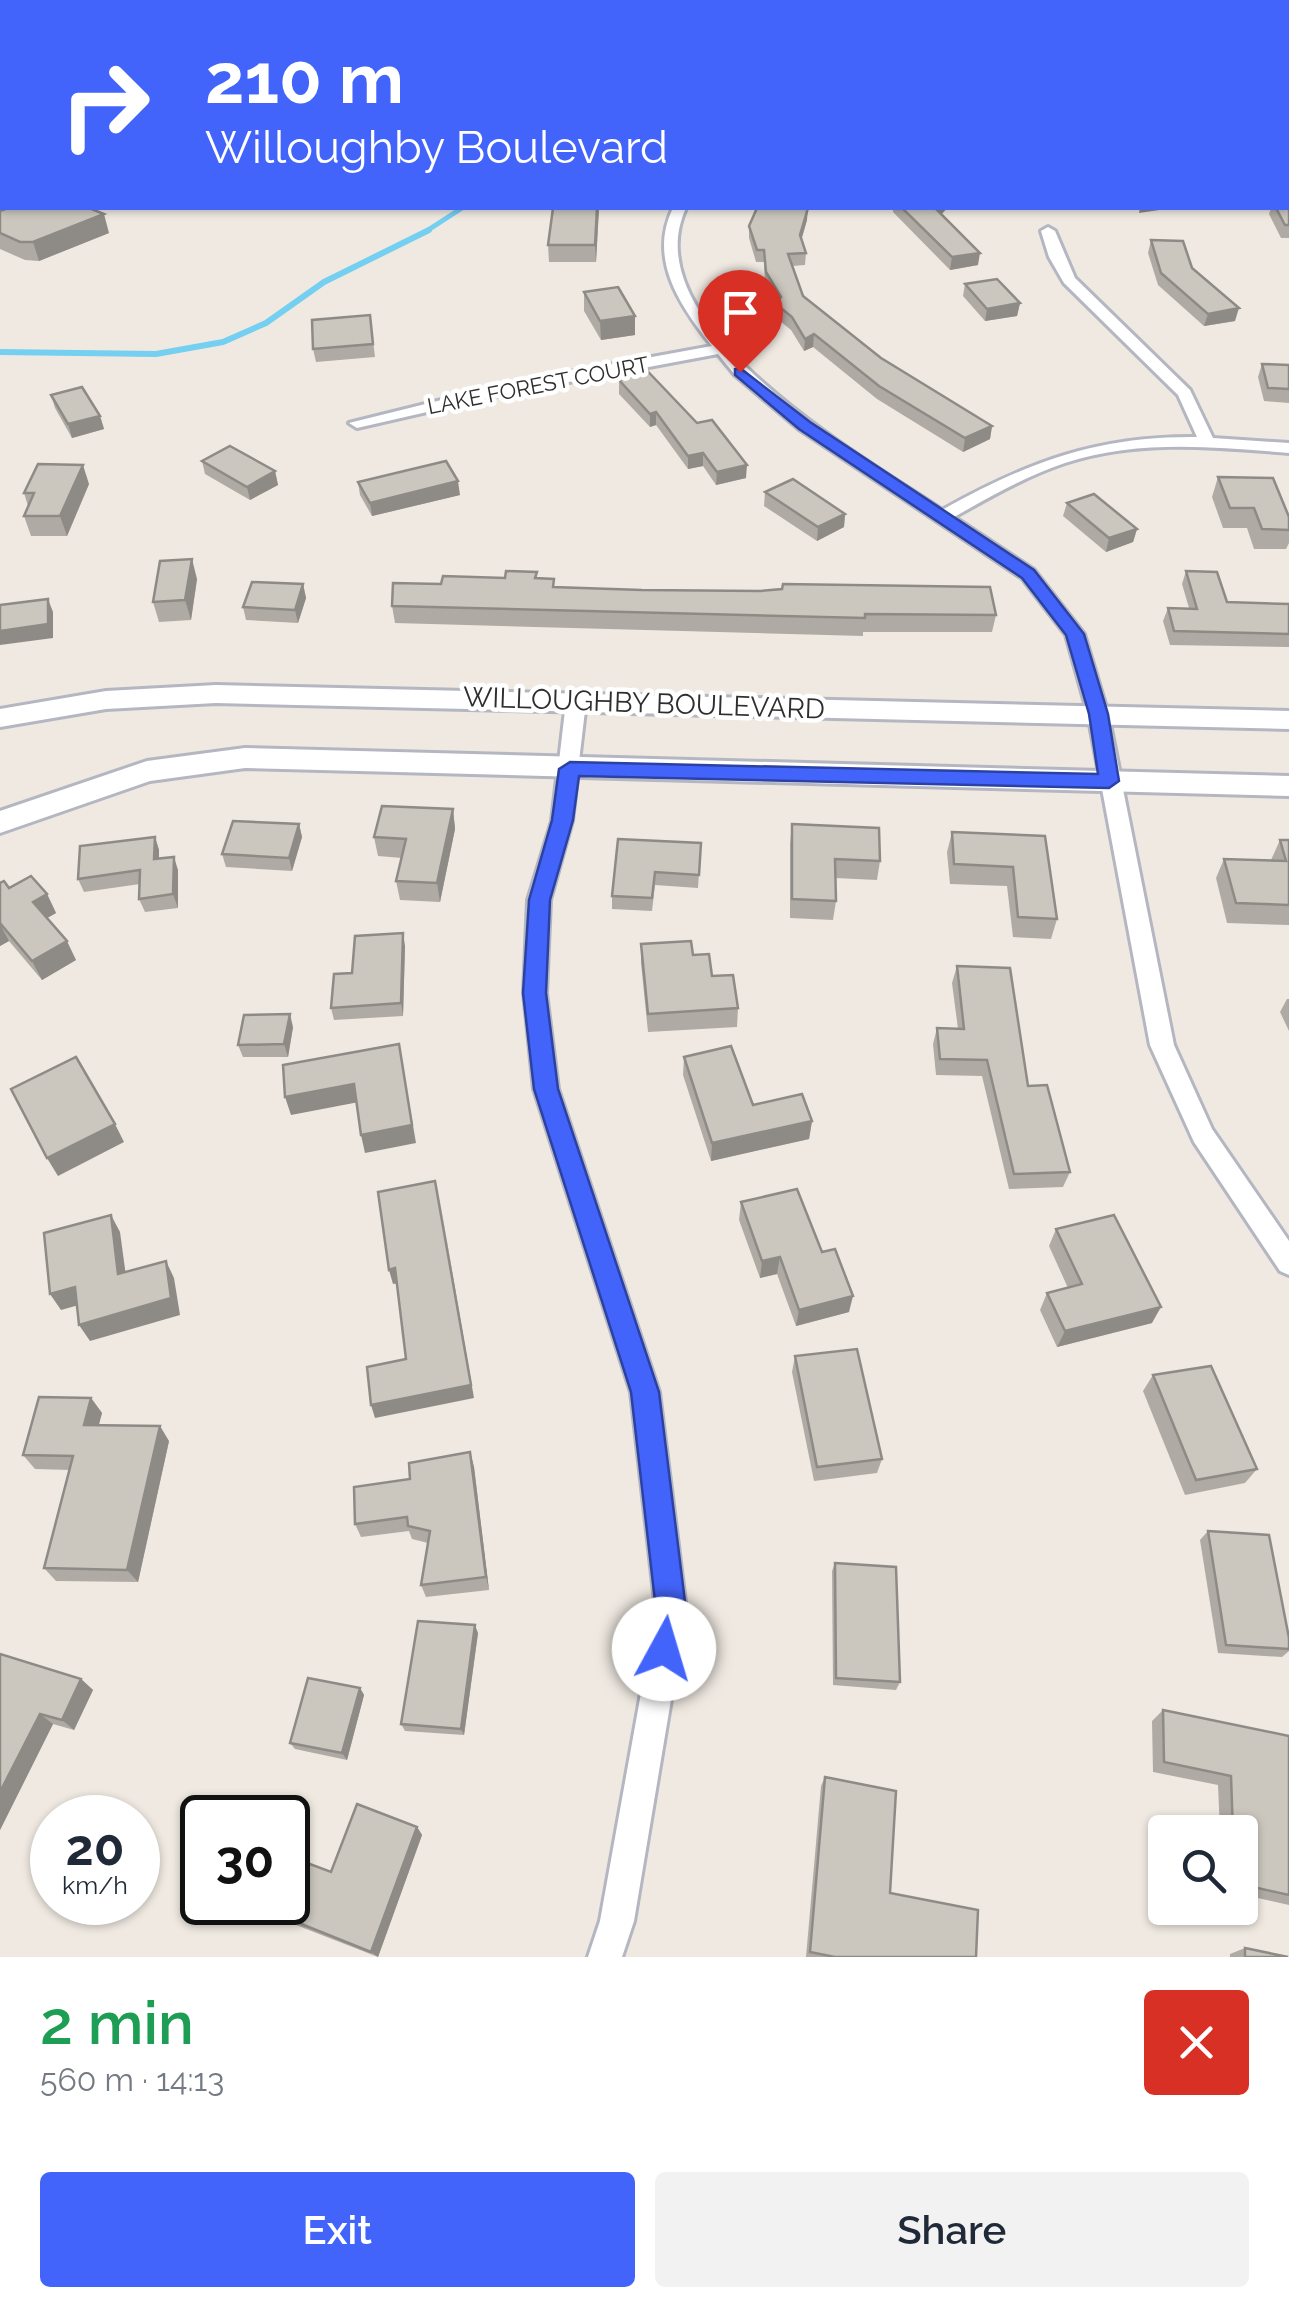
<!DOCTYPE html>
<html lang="en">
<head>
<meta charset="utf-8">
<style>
  body { margin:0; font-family:Raleway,sans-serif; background:#f2f2f3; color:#1f2937; height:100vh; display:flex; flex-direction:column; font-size:38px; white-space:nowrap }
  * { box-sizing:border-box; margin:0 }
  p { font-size:32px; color:#747a83 }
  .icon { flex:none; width:55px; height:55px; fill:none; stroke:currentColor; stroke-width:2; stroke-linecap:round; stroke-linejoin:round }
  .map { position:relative; height:1957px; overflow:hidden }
  .sheet { display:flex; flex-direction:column; background:#fff; flex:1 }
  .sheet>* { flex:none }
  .banner { position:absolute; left:0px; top:0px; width:1290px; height:210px; box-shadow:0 2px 8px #0004; background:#4264fb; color:#fff; overflow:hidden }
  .controls { position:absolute; left:1148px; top:1815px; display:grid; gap:20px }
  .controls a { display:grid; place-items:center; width:110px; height:110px; border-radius:10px; background:#fff; box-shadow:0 2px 8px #0004; font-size:50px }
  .speed { position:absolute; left:30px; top:1795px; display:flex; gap:20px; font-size:50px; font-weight:700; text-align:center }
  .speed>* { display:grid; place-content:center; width:130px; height:130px; border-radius:50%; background:#fff; box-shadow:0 2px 8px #0004; line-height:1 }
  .speed small { font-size:25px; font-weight:400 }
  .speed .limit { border:5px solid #111; border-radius:15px; background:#fff; color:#111 }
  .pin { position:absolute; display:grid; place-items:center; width:85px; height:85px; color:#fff; margin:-102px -42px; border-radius:50% 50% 50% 0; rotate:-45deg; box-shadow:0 0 10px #0007 }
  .pin .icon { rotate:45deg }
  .me { position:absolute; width:110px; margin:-55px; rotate:6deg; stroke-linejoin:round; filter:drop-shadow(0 0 8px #0008) }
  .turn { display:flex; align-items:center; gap:35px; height:210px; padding:0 40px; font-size:45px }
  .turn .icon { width:130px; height:130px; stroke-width:2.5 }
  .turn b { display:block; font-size:70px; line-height:85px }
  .round { display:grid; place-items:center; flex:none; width:105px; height:105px; border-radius:10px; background:#f2f2f3 }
  .head { display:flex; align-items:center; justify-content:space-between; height:170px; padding:0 40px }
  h1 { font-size:60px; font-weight:600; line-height:75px; color:#1e9e55 }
  .action { display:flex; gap:20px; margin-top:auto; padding:20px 40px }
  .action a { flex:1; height:115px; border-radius:10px; background:#4264fb; color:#fff; font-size:40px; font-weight:600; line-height:115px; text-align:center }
  .action a+a { background:#f2f2f3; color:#1f2937 }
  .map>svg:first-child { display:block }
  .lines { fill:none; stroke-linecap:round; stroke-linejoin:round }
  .stream-far1 { stroke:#75cff0; stroke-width:5 }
  .stream { stroke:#75cff0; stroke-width:6 }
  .street-casing { stroke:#b4b7c1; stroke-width:6 }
  .secondary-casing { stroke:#b4b7c1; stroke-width:6 }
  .street { fill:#fff; fill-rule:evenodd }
  .secondary { fill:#fff; fill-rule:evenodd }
  .wall { fill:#afaba4 }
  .shaded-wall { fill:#8e8b86 }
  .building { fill:#cbc7bf; stroke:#8e8b86; stroke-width:2.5 }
  .route { fill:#4264fb; stroke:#2b41a3; stroke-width:2.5 }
  .labels { text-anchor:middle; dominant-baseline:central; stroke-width:9; stroke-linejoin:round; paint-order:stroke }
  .far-street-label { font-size:22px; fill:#2e2e2e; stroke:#fff }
  .street-label { font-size:28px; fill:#2e2e2e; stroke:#fff }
</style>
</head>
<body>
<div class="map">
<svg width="1289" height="1957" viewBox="0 0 1289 1957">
  <rect width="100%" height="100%" fill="#efe9e1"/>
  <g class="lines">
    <path class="stream-far1" d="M425,232L462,208"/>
    <path class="stream" d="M0,352L156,354L223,342L266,323L324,282L429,230"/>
    <defs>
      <g id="street">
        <path d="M408,0H422L423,2H410Z"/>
        <rect x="1288" y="26" width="1" height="6"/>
        <path d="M673,208H686C631,326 863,457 942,510C1028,462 1097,436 1197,437L1178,395L1064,283L1049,257L1041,231L1048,227L1055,231L1075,278L1190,390L1213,438L1289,443V453C1215,447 1138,439 1065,463C1026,476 990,497 954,517L1034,570L1084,634L1108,714L1174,1045L1212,1129L1289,1241V1275L1280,1271L1194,1142L1150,1045L1088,714L1066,635L1022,578L799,429L735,375L718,354L510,393L357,428L349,423L510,383L712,346C680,306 648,259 673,208Z"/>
        <path d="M576,696L586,702L572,821L550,900L546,993L558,1089L659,1392L686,1610L634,1921L622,1957H588L600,1921L656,1610L631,1392L534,1089L524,993L528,900L552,821L566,702Z"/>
      </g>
      <g id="secondary">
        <path d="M216,685L1289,711V729L216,703L106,709L0,727V709L106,691Z"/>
        <path d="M245,748L1289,776V796L245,768L150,781L0,833V811L147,761Z"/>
      </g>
    </defs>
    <use href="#street" class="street-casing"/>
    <use href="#secondary" class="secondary-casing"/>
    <use href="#street" class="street"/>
    <use href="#secondary" class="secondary"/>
  </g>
  <g class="wall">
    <path d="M1288,133L1289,134V184L1288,183Z"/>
    <path d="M0,149L2,208L109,233L39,261L25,260L0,249Z"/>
    <path d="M1289,202V238H1281L1269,214L1271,208H1288Z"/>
    <path d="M599,208L596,262H549L548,245Z"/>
    <path d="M893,208H947L941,215L978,265L950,270L893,212Z"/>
    <path d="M807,220L801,240L806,253L805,265L792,266L803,296L881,358L992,426L990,439L963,452L877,399L813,347L804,351L791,330L775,317L776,303L765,284L764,262H756L749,238V226Z"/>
    <path d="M1151,240L1192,268L1235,321L1204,326L1158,285L1148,253Z"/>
    <path d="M965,284L1020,303L1017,316L985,321L963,296Z"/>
    <path d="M584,292L635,335L601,340L584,311Z"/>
    <path d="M370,315L375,357L316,362L313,349Z"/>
    <path d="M1262,364L1289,365V403L1264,401L1258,377Z"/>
    <path d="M624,369L746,478L716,485L703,466L688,469L656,425L650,427L619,394V380L624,379Z"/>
    <path d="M51,395L100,416L104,429L72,438L55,408Z"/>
    <path d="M202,461L275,471L278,485L250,500L205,474Z"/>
    <path d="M1218,477L1289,517V543L1286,549H1254L1247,528H1223L1212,497Z"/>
    <path d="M358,482L460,495L372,516L360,495Z"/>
    <path d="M89,484L67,536H31L24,516L28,506L24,493Z"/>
    <path d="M765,492L845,514L844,527L817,541L764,506Z"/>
    <path d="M1067,503L1137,529L1133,542L1106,552L1063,516Z"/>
    <path d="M1186,571L1227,602L1289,604V647L1170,645L1163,621L1168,608H1189L1182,584Z"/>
    <path d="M537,572V578L554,587L996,615L992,632H863V636L395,623L392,606L441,584L505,578Z"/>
    <path d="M197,579L191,620L159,622L153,602Z"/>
    <path d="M303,584L306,598L298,623L246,620L243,607Z"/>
    <path d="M453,809L455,829L440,902L400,900L396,881L402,858L378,856L374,837Z"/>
    <path d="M299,824L302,837L292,871L226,867L222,854Z"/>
    <path d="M792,824L880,861L877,880L835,878L836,901L833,920L790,918V844Z"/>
    <path d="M952,832L1045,836L1057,919L1051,939L1013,937L1007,886L950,884L947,852Z"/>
    <path d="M155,837L159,850V859L178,870V908L145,912L139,899L140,884L84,892L78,879Z"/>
    <path d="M1280,840H1289V925L1227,923L1216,878L1224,859L1271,860Z"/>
    <path d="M701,843L698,888L655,885L652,911L612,909V896Z"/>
    <path d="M0,883L9,888L47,894L56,913L47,918L76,960L42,980L9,941L0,946Z"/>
    <path d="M641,944L693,955L738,1008L737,1027L648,1032L641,963Z"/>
    <path d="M405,946L403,1016L334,1020L331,1008L352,973Z"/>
    <path d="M957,966L1028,1086L1070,1172L1063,1187L1009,1189L982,1076L936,1075L933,1044L937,1028L958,1029L952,983Z"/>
    <path d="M1287,999H1289V1031L1280,1012Z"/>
    <path d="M293,1027L288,1057H243L238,1045Z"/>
    <path d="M684,1057L753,1105L812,1121L809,1139L711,1161L683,1075Z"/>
    <path d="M741,1202L822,1252L849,1312L796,1326L777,1274L760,1278L739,1220Z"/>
    <path d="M1056,1229L1152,1323L1057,1347L1040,1310L1047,1293L1068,1288L1049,1246Z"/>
    <path d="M795,1356L882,1459L877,1473L814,1481L792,1372Z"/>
    <path d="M1153,1375L1257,1469L1245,1483L1185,1495L1143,1391Z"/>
    <path d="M91,1398L102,1413L98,1425L169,1441L138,1582L56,1581L44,1568L70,1470L35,1469L23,1455Z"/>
    <path d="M470,1452L474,1467L489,1590L426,1597L421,1585L428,1543L412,1539L409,1531L361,1537L355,1524Z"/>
    <path d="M1208,1531L1289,1638V1651L1282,1657L1218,1653L1200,1540Z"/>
    <path d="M835,1563L900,1682L896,1690L833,1685L832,1571Z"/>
    <path d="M478,1633L464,1735L405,1731L401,1724Z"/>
    <path d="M0,1654L81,1679L93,1690L74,1730L53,1724L0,1830Z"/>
    <path d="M360,1688L364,1695L347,1760L295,1749L290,1743Z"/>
    <path d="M1163,1710L1289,1736V1905L1240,1894V1832H1220L1218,1785L1153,1772L1152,1721Z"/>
    <path d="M825,1777L890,1893L976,1957H806L821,1786Z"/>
    <path d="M417,1827L422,1835L378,1957L278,1918L269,1911L331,1872Z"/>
    <path d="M1245,1948L1288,1957H1230V1954Z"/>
  </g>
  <g class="shaded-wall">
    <path d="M62,0H79L77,2H60Z"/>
    <path d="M2,103V121L0,122V104Z"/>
    <path d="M2,194V208H21L0,215V195Z"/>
    <path d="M597,208H599L596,262L595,245Z"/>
    <path d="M808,208L807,220L799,248L800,235Z"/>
    <path d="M939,208H947L935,222L937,210Z"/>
    <path d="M1140,208H1173L1139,213Z"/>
    <path d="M104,214L109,233L39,261L33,242Z"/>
    <path d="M980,253L978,265L950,270L952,257Z"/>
    <path d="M1020,303L1017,316L985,321L987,309Z"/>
    <path d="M1239,308L1235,321L1204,326L1208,314Z"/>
    <path d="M635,316V335L601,340L600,321Z"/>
    <path d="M814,334L813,347L804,351L805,339Z"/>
    <path d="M656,412V425L650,427V414Z"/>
    <path d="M100,416L104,429L72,438L68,424Z"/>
    <path d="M992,426L990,439L963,452L965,438Z"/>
    <path d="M703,453V466L688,469V456Z"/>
    <path d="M83,465L89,484L67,536L60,516Z"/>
    <path d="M747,465L746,478L716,485L717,472Z"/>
    <path d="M275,471L278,485L250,500L247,487Z"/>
    <path d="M458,481L460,495L372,516L370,503Z"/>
    <path d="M845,514L844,527L817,541L818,527Z"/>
    <path d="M1137,529L1133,542L1106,552L1109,538Z"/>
    <path d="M192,559L197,579L191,620L185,600Z"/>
    <path d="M303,584L306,598L298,623L295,610Z"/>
    <path d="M48,599L53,612V638L0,645V631Z"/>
    <path d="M453,809L455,829L440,902L437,883Z"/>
    <path d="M299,824L302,837L292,871L289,858Z"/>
    <path d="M155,837L159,850V872L154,859Z"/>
    <path d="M174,857L178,870V908L173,894Z"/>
    <path d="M47,894L56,913L42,921L33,902Z"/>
    <path d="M0,924L9,941L0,946Z"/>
    <path d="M403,933L405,946L403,1016L401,1003Z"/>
    <path d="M67,941L76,960L42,980L32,961Z"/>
    <path d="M290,1014L293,1027L288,1057L284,1044Z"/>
    <path d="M399,1044L416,1143L365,1153L361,1135Z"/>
    <path d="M354,1084L359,1102L291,1115L285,1097Z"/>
    <path d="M812,1121L809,1139L711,1161L712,1143Z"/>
    <path d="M115,1124L124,1142L58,1176L47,1158Z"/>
    <path d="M439,1196L474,1398L375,1418L371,1405L471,1385Z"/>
    <path d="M111,1215L120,1232L128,1291L118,1274Z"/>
    <path d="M780,1257L777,1274L760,1278L762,1261Z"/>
    <path d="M166,1261L174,1278L180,1315L90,1341L79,1325Z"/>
    <path d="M395,1268L399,1283L393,1284L389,1270Z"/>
    <path d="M75,1287L86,1303L61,1310L50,1294Z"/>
    <path d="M853,1296L849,1312L796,1326L799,1310Z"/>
    <path d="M1161,1307L1152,1323L1057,1347L1065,1331Z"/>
    <path d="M91,1398L102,1413L95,1440L84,1425Z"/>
    <path d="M160,1426L169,1441L138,1582L127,1570Z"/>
    <path d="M470,1452L474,1467L489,1590L486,1577Z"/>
    <path d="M475,1625L478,1633L464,1735L461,1729Z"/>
    <path d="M81,1679L93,1690L74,1730L62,1720Z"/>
    <path d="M360,1688L364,1695L347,1760L342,1753Z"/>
    <path d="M40,1714L53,1724L0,1830V1792Z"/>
    <path d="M417,1827L422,1835L378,1957L371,1952Z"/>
  </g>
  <g class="building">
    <path d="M0,0H62L60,2H2V103L0,104Z"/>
    <path d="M157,0H369L364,2H152Z"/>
    <path d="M1288,40H1289V93L1288,89Z"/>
    <path d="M2,148V194L0,195V149Z"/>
    <path d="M1288,202H1289V225H1285L1276,208H1288Z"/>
    <path d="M8,208H89L104,214L33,242H20L0,233V211Z"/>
    <path d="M553,208H597L595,245H548Z"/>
    <path d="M757,208H808L800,235L806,253L788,254L803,296L881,358L992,426L965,438L879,386L814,334L805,339L792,317L776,304L781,297L766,272L764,250H757L749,226Z"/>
    <path d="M902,208H939L937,210L980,253L952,257Z"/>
    <path d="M1151,240L1183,241L1192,268L1239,308L1208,314L1161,273Z"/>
    <path d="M997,279L1020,303L987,309L965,284Z"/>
    <path d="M618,287L635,316L600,321L584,292Z"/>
    <path d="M370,315L373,344L313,349L312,320Z"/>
    <path d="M637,360L697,423L712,420L747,465L717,472L703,453L688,456L656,412L650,414L619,380L630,377L624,369Z"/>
    <path d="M1262,364L1289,365V389L1268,388Z"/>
    <path d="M82,387L100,416L68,424L51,395Z"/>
    <path d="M230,446L275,471L247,487L202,461Z"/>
    <path d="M446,461L458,481L370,503L358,482Z"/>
    <path d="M38,464L83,465L60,516H24L34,493H24Z"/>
    <path d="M1218,477L1273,478L1289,517V530L1262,529L1254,508H1230Z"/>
    <path d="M793,479L845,514L818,527L765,492Z"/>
    <path d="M1094,494L1137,529L1109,538L1067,503Z"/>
    <path d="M192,559L185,600L153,602L160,561Z"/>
    <path d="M506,571L537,572L535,578L554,579L553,587L642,590L760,591L782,589L783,584L990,587L996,615L865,614V618L392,606L393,583L441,584L443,576L505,578Z"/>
    <path d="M1186,571L1217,572L1227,602L1289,604V634L1174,631L1168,608L1197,609Z"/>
    <path d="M252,582L303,584L295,610L243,607Z"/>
    <path d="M48,599V624L0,631V605Z"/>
    <path d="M382,806L453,809L437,883L396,881L406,839L374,837Z"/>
    <path d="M233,821L299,824L289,858L222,854Z"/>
    <path d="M792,824L879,828L880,861L835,859L836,901L792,899Z"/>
    <path d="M952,832L1045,836L1057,919L1018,917L1013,867L954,864Z"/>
    <path d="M155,837L154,859L174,857L173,894L139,899L140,870L78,879L80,846Z"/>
    <path d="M618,839L701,843L699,875L655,872L652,898L612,896Z"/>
    <path d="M1280,840H1289V905L1236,903L1224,859L1286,861Z"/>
    <path d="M31,876L47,894L33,902L67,941L32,961L0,923V883L4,881L9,888Z"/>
    <path d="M403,933L401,1003L331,1008L334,974L352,973L355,936Z"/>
    <path d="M691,941L693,955L709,954L712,976L733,975L738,1008L648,1014L641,944Z"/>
    <path d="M957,966L1010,968L1028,1086L1047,1085L1070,1172L1014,1174L987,1060L940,1059L937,1028L964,1029Z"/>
    <path d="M290,1014L284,1044L238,1045L244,1015Z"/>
    <path d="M399,1044L412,1125L361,1135L354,1084L285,1097L283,1065Z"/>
    <path d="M731,1046L753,1105L802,1094L812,1121L712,1143L684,1057Z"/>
    <path d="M76,1057L115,1124L47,1158L11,1089Z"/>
    <path d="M435,1181L471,1385L371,1405L367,1367L406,1359L395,1268L389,1270L378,1192Z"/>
    <path d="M797,1189L822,1252L835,1249L853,1296L799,1310L780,1257L762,1261L741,1202Z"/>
    <path d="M111,1215L118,1274L166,1261L171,1298L79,1325L75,1287L50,1294L44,1233Z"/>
    <path d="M1114,1215L1161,1307L1065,1331L1047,1293L1082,1284L1056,1229Z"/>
    <path d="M857,1349L882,1459L817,1467L795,1356Z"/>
    <path d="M1211,1366L1257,1469L1196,1480L1153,1375Z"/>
    <path d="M39,1397L91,1398L84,1425L160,1426L127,1570L44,1568L73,1456L23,1455Z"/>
    <path d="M470,1452L486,1577L421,1585L430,1531L408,1526L407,1517L355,1524L354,1487L410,1479L409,1463Z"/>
    <path d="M1208,1531L1269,1535L1289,1638V1649L1226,1645Z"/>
    <path d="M835,1563L896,1567L900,1682L836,1678Z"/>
    <path d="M418,1621L475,1625L461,1729L401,1724Z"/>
    <path d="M0,1654L81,1679L62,1720L40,1714L0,1792Z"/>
    <path d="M308,1678L360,1688L342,1753L290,1743Z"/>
    <path d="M1163,1710L1289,1736V1895L1240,1884V1832H1233L1231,1776L1164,1762Z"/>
    <path d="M825,1777L896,1791L890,1893L978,1910L976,1957H835L810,1952Z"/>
    <path d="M357,1804L417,1827L371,1952L269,1911L273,1902H288V1866L291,1857L331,1872Z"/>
    <path d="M1187,1828L1210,1832H1187Z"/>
    <path d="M1245,1948L1288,1957H1245Z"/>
  </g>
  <path class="route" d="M740,368L810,422L1034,570L1084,634L1108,714L1119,781L1109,788L579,776L573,820L550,900L546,993L558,1089L659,1392L686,1610L675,1660L664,1665L653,1660L649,1649L656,1610L631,1392L534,1089L523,993L529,900L552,820L559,769L570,762L1098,774L1089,714L1066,635L1022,578L799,429L735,375V369Z"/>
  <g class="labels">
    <g class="far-street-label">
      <text transform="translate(538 385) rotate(-11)">LAKE FOREST COURT</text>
    </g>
    <g class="street-label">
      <text transform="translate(644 703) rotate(2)">WILLOUGHBY BOULEVARD</text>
    </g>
  </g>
</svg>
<div class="controls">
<a><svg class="icon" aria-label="search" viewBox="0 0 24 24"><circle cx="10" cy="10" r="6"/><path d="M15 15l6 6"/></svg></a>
</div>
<div class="speed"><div>20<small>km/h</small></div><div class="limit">30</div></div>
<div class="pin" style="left:740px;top:372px;background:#d93025"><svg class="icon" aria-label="arrive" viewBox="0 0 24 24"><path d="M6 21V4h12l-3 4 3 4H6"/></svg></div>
<svg class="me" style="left:664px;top:1649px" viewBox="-20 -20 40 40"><circle r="19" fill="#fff"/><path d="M0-13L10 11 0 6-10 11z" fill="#4264fb"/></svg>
<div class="banner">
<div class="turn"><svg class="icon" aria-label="right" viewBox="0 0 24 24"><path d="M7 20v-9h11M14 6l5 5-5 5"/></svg><div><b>210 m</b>Willoughby Boulevard</div></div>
</div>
</div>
<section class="sheet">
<div class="head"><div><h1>2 min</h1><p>560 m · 14:13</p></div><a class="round" style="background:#d93025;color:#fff"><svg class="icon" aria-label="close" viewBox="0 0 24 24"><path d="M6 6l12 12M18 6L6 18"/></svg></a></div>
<div class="action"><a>Exit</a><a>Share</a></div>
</section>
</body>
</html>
